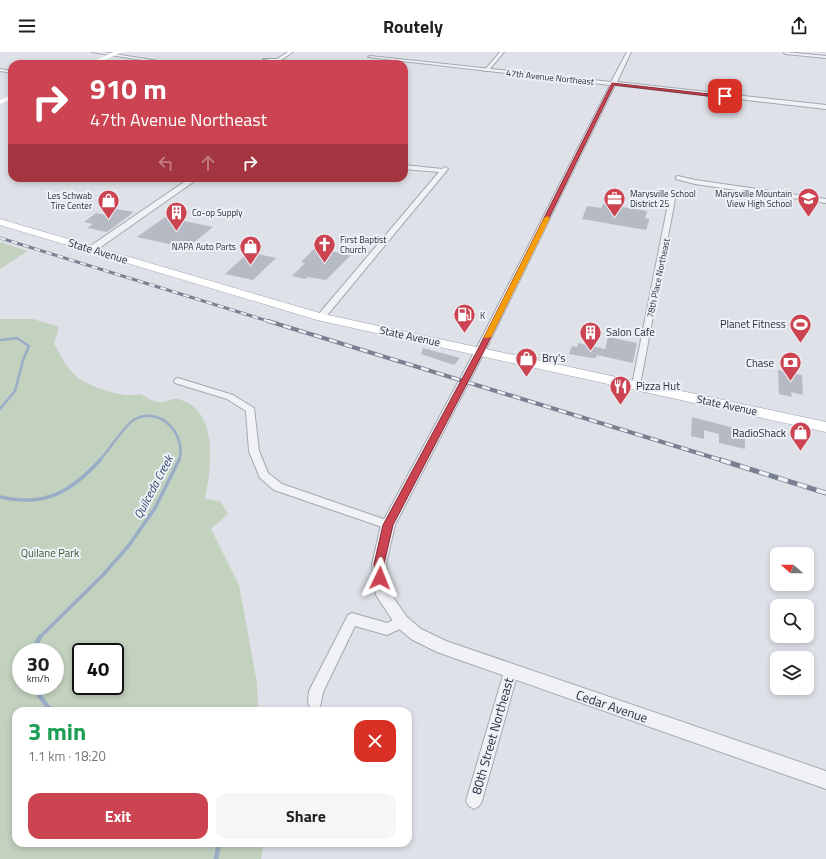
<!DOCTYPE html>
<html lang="en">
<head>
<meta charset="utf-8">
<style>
  body { margin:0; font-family:"Titillium Web",sans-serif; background:#f6f6f6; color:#202124; height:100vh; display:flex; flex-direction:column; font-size:15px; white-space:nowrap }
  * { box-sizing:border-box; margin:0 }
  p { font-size:13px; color:#757577 }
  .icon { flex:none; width:22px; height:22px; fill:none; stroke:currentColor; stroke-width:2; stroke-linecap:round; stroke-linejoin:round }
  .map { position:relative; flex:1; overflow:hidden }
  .panel { position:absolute; left:12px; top:655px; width:400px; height:140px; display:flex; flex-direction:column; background:#fff; border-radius:12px; box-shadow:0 2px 6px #0003 }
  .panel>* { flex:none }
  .banner { position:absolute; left:8px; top:8px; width:400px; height:122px; border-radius:12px; box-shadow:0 2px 6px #0003; background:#cc4351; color:#fff; overflow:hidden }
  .needle { width:26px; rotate:290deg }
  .tools { position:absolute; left:770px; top:495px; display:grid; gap:8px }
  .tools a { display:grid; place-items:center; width:44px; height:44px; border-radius:8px; background:#fff; box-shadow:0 2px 6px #0003; font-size:20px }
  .speed { position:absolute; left:12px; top:591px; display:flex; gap:8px; font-size:20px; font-weight:700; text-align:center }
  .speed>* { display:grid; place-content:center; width:52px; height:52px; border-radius:50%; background:#fff; box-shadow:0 2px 6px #0003; line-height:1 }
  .speed small { font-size:10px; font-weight:400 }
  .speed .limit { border:2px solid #111; border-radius:6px; background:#fff; color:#111 }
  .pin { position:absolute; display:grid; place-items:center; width:34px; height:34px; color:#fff; margin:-17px; border-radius:8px; box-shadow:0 2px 6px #0006 }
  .me { position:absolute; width:44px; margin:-22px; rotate:2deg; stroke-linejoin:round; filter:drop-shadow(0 0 3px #0008) }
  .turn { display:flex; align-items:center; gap:14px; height:84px; padding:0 16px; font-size:18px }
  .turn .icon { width:52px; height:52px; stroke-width:2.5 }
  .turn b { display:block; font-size:28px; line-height:34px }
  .lanes { display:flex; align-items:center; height:38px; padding:0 16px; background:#0003; justify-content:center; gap:20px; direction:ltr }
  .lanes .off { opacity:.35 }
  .round { display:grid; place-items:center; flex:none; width:42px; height:42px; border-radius:12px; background:#f6f6f6 }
  .headline { display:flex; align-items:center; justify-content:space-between; height:68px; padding:0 16px }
  h1 { font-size:24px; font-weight:700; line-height:30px; color:#1e9e55 }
  .cta { display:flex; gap:8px; margin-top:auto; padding:8px 16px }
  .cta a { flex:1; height:46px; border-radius:12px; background:#cc4351; color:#fff; font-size:16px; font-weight:700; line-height:46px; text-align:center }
  .cta a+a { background:#f6f6f6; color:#202124 }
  header { display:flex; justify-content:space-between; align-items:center; height:52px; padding:0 16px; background:#fff; font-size:18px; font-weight:700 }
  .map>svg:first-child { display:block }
  .green { fill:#c3d1bf; fill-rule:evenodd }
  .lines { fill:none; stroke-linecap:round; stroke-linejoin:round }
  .stream-far2 { stroke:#99adc7; stroke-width:2.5 }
  .stream-far1 { stroke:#99adc7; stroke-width:3.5 }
  .stream { stroke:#99adc7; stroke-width:4.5 }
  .building { fill:#b5bac4 }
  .minor-casing { stroke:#a3a8b1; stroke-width:2 }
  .tertiary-casing { stroke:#a3a8b1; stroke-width:2 }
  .primary-casing { stroke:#9da5b3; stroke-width:1 }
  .minor { fill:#f1f2f6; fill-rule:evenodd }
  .tertiary { fill:#f1f2f6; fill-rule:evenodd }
  .secondary { fill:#fff; fill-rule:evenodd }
  .primary { fill:#fff; fill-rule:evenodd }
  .rail-far2-casing { stroke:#788091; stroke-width:3 }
  .rail-far1-casing { stroke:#788091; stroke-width:4 }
  .rail-casing { stroke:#788091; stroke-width:5 }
  .rail-far2 { stroke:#edf0f5; stroke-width:2; stroke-dasharray:6; stroke-linecap:butt }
  .rail-far1 { stroke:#edf0f5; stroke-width:2.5; stroke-dasharray:8; stroke-linecap:butt }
  .rail { stroke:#edf0f5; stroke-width:3.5; stroke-dasharray:10; stroke-linecap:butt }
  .route { fill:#cc4351; stroke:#852c35 }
  .slow { fill:#f59e0b }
  .labels { text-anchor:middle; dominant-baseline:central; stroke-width:4; stroke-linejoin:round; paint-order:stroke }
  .far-street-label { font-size:9px; fill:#272e3e; stroke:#edf0f5 }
  .far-poi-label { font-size:9px; fill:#272e3e; stroke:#edf0f5; text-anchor:start }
  .street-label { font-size:11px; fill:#272e3e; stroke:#edf0f5 }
  .poi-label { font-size:11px; fill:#272e3e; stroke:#edf0f5; text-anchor:end }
  .park-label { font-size:11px; fill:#3a5a35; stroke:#edf0f5 }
  .water-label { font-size:12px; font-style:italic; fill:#324b71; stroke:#edf0f5 }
  .near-street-label { font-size:13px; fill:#272e3e; stroke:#edf0f5 }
</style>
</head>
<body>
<header><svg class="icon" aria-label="menu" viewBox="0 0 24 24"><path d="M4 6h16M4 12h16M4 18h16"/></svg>Routely<svg class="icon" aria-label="share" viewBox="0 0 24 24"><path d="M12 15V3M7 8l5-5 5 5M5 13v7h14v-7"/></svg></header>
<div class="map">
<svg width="826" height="807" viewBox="0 0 826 807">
  <rect width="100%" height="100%" fill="#dee1e7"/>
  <g class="green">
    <path d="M0,190L28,199L0,217Z"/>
    <path d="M0,267H33L59,275L54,292C60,302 65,313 73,321C83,334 125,347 140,342C146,345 154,350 160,350C166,351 172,346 178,347C220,358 211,416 205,447L220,449L228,462L211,477L239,533L257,631L258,659H16V791H263L261,807H0ZM21,600H55V634H21ZM81,600H115V634H81Z"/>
  </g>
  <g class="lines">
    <g class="stream-far2">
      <path d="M0,288L17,286L29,294L23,308L15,339L0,357"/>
      <path d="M99,409C108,400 125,372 135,367C162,354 187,384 179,409"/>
    </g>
    <g class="stream-far1">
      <path d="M0,445C44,455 70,441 100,408"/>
      <path d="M39,586L103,523L130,492L155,456L179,408"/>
    </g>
    <g class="stream">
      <path d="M32,600L40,585"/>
      <path d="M32,634L51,659"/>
      <path d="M216,807L219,791"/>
    </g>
  </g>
  <g class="building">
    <path d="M603,152L647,159L645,166L649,167V169L646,178L582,167L587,154L601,156Z"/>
    <path d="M116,157L134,160L107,180L87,176L93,172L84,170L96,161L106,163Z"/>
    <path d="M165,165L213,175L187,196L137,185Z"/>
    <path d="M315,196L351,203L326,228L308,225L305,227L292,224L305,211L301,210Z"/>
    <path d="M249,200L276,206L253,228L225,222Z"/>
    <path d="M608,285L637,291L633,311L597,303L596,306H592L569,302L572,294L577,295L578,291L605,297Z"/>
    <path d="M423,296L442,301L460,306L454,313L421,302Z"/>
    <path d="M778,318L802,323L803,343L791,340L792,345L779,342Z"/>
    <path d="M692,365L745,379V397L719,391V382L704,378V387L691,384Z"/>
  </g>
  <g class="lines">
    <defs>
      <g id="minor">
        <path d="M92,0H102L177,12H167Z"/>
        <path d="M288,0H293L281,8L310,12H297L263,7H277Z"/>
        <path d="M500,0H504L488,19H484Z"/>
        <path d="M785,0L826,4V6L786,2L784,1Z"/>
        <path d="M0,17L12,19V21L0,19Z"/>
        <path d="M404,113L442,117L445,115L448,117L324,267H318V263L439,120L404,117Z"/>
        <path d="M678,124L695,128L826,147V151L695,132L676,127V125Z"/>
        <path d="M673,140L676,142L640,333L636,336L632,333L670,142Z"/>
        <path d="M178,326L233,343L254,356L259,399L268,421L282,432L392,470L394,473L392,476L388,477L274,438L260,426L249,399L246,359L227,347L175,331L174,329L175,327Z"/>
        <path d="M352,561L387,571L402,564L406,566L408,570L406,574L387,583L355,574L323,640L320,655L315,657L310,655L308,650L309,639L348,563Z"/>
        <path d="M511,614L516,615L518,620L482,749L479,754L474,757L469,754L466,749L504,620L506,615Z"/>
      </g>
      <g id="tertiary">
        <path d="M627,0H631L617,30L826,53V57L615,33L485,299L395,473L386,512L390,541L407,565L421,577L446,589L826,719V737L437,600L411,587L397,575L376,543L372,512L381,473L475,299L610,33L368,5L370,4L611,30Z"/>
        <path d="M190,126H199L95,199H89V195Z"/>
      </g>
      <path id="primary" d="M0,167L323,262L826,370V380L317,268L0,173Z"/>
    </defs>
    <use href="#minor" class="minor-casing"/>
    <use href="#tertiary" class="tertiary-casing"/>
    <use href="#primary" class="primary-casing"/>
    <use href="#minor" class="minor"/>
    <use href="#tertiary" class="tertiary"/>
    <g class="secondary">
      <path d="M114,0H122L96,12H88Z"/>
      <path d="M12,43V47L0,52V48Z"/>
    </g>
    <use href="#primary" class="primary"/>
    <defs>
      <path id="rail-far2" d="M0,186L271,270"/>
      <path id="rail-far1" d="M268,269L724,409"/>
      <path id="rail" d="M721,408L826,441"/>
    </defs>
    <use href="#rail-far2" class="rail-far2-casing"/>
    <use href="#rail-far1" class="rail-far1-casing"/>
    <use href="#rail" class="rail-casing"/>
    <use href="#rail-far2" class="rail-far2"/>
    <use href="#rail-far1" class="rail-far1"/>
    <use href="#rail" class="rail"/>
  </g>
  <path class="route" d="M612,31L727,44L725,46L614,33L484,299L393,473L384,512L385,526L384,529H376L374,512L383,473L477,299Z"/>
  <path class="slow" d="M547,164L550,166L491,285L485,286L484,285L544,166Z"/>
  <defs>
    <symbol id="office-pin" viewBox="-11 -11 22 30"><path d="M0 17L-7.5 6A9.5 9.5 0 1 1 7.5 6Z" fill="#cc4351" stroke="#edf0f5"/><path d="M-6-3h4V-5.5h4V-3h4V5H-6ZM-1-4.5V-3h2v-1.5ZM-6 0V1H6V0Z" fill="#fff"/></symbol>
    <symbol id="school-pin" viewBox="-11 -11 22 30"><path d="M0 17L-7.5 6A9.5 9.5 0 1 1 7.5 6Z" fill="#cc4351" stroke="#edf0f5"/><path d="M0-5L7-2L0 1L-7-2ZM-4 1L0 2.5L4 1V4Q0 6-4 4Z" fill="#fff"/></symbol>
    <symbol id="shop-pin" viewBox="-11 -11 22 30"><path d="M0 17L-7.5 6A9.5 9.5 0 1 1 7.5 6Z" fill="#cc4351" stroke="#edf0f5"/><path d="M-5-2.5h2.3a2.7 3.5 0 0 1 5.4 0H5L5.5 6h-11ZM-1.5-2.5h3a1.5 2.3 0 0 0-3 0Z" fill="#fff"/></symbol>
    <symbol id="building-pin" viewBox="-11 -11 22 30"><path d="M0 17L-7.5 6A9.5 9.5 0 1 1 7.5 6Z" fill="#cc4351" stroke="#edf0f5"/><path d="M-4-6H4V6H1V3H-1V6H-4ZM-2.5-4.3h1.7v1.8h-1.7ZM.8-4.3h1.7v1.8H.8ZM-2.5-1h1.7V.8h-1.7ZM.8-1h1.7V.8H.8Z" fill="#fff"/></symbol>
    <symbol id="church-pin" viewBox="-11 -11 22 30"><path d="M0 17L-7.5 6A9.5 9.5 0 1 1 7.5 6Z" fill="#cc4351" stroke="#edf0f5"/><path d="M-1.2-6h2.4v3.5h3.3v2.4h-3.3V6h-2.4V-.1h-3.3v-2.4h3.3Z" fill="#fff"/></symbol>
    <symbol id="fuel-pin" viewBox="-11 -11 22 30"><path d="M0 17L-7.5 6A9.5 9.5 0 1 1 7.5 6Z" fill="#cc4351" stroke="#edf0f5"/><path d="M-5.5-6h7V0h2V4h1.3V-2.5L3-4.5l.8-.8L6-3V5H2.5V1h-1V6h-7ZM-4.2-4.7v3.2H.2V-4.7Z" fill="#fff"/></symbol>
    <symbol id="stadium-pin" viewBox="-11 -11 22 30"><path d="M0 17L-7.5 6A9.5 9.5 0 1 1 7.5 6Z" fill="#cc4351" stroke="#edf0f5"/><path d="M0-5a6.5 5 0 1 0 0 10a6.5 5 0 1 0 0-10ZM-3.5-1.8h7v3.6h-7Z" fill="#fff"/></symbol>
    <symbol id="bank-pin" viewBox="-11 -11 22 30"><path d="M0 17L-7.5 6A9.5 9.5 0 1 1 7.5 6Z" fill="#cc4351" stroke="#edf0f5"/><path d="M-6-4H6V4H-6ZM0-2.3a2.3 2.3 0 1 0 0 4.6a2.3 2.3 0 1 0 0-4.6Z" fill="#fff"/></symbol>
    <symbol id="restaurant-pin" viewBox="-11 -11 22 30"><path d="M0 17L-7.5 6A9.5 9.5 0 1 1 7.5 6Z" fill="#cc4351" stroke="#edf0f5"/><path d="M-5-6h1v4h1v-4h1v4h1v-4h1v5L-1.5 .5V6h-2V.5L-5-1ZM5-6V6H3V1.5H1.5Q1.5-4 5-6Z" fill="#fff"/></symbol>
  </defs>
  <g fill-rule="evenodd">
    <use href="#office-pin" x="602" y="134" width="25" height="34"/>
    <use href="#school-pin" x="796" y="134" width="25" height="34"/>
    <use href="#shop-pin" x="96" y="136" width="25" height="34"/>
    <use href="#building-pin" x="164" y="148" width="25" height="34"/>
    <use href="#church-pin" x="312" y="180" width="25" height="34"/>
    <use href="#shop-pin" x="238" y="182" width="25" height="34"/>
    <use href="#fuel-pin" x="452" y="250" width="25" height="34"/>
    <use href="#stadium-pin" x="788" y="260" width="25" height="34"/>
    <use href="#building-pin" x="578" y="268" width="25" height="34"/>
    <use href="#shop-pin" x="514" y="294" width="25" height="34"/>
    <use href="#bank-pin" x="778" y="298" width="25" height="34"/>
    <use href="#restaurant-pin" x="608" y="322" width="25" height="34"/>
    <use href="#shop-pin" x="788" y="368" width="25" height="34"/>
  </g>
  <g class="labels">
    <g class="far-street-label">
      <text transform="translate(550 25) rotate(6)">47th Avenue Northeast</text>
      <text transform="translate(658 226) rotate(-78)">78th Place Northeast</text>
    </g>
    <g class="far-poi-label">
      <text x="630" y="141">Marysville School<tspan x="630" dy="10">District 25</tspan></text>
      <text x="792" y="141" text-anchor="end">Marysville Mountain<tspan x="792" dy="10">View High School</tspan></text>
      <text x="92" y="143" text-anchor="end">Les Schwab<tspan x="92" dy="10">Tire Center</tspan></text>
      <text x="192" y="160">Co-op Supply</text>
      <text x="340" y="187">First Baptist<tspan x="340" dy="10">Church</tspan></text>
      <text x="236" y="194" text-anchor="end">NAPA Auto Parts</text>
      <text x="480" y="263">K</text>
    </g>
    <g class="street-label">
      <text transform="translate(98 199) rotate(17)">State Avenue</text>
      <text transform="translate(410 284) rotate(12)">State Avenue</text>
      <text transform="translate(727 353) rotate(12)">State Avenue</text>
    </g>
    <g class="poi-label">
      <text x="786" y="272">Planet Fitness</text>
      <text x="606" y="280" text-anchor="start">Salon Cafe</text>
      <text x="542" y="306" text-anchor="start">Bry's</text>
      <text x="774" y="311">Chase</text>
      <text x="636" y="334" text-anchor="start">Pizza Hut</text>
      <text x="786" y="381">RadioShack</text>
    </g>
    <g class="park-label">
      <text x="50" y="501">Quilane Park</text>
    </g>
    <g class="water-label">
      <text transform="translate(153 435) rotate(-62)">Quilceda Creek</text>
    </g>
    <g class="near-street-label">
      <text transform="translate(612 654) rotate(19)">Cedar Avenue</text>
      <text transform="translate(492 684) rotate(-74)">80th Street Northeast</text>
    </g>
  </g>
</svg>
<div class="tools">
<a><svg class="needle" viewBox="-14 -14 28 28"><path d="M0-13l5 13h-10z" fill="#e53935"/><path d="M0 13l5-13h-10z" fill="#757577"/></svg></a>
<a><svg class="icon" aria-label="search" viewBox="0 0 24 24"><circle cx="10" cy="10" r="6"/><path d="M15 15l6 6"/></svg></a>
<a><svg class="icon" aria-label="layers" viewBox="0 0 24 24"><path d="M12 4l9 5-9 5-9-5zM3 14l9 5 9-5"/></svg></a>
</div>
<div class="speed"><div>30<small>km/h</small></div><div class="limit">40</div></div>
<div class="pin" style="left:725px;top:44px;background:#d93025"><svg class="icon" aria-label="arrive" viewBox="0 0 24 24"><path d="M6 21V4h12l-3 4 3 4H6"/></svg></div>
<svg class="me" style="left:380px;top:526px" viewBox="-20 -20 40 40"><path d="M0-17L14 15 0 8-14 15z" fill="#cc4351" stroke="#fff" stroke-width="4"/></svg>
<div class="banner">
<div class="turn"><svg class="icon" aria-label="right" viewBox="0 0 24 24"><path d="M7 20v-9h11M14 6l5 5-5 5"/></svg><div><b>910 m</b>47th Avenue Northeast</div></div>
<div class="lanes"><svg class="icon off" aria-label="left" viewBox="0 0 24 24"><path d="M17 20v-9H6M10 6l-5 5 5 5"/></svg><svg class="icon off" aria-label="ahead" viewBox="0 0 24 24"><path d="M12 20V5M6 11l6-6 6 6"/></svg><svg class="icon" aria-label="right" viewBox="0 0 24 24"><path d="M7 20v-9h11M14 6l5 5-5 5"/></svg></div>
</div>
<section class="panel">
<div class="headline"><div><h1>3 min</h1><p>1.1 km · 18:20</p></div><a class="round" style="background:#d93025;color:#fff"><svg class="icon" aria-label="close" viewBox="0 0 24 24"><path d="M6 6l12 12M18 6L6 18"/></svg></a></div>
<div class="cta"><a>Exit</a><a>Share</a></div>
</section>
</div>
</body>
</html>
